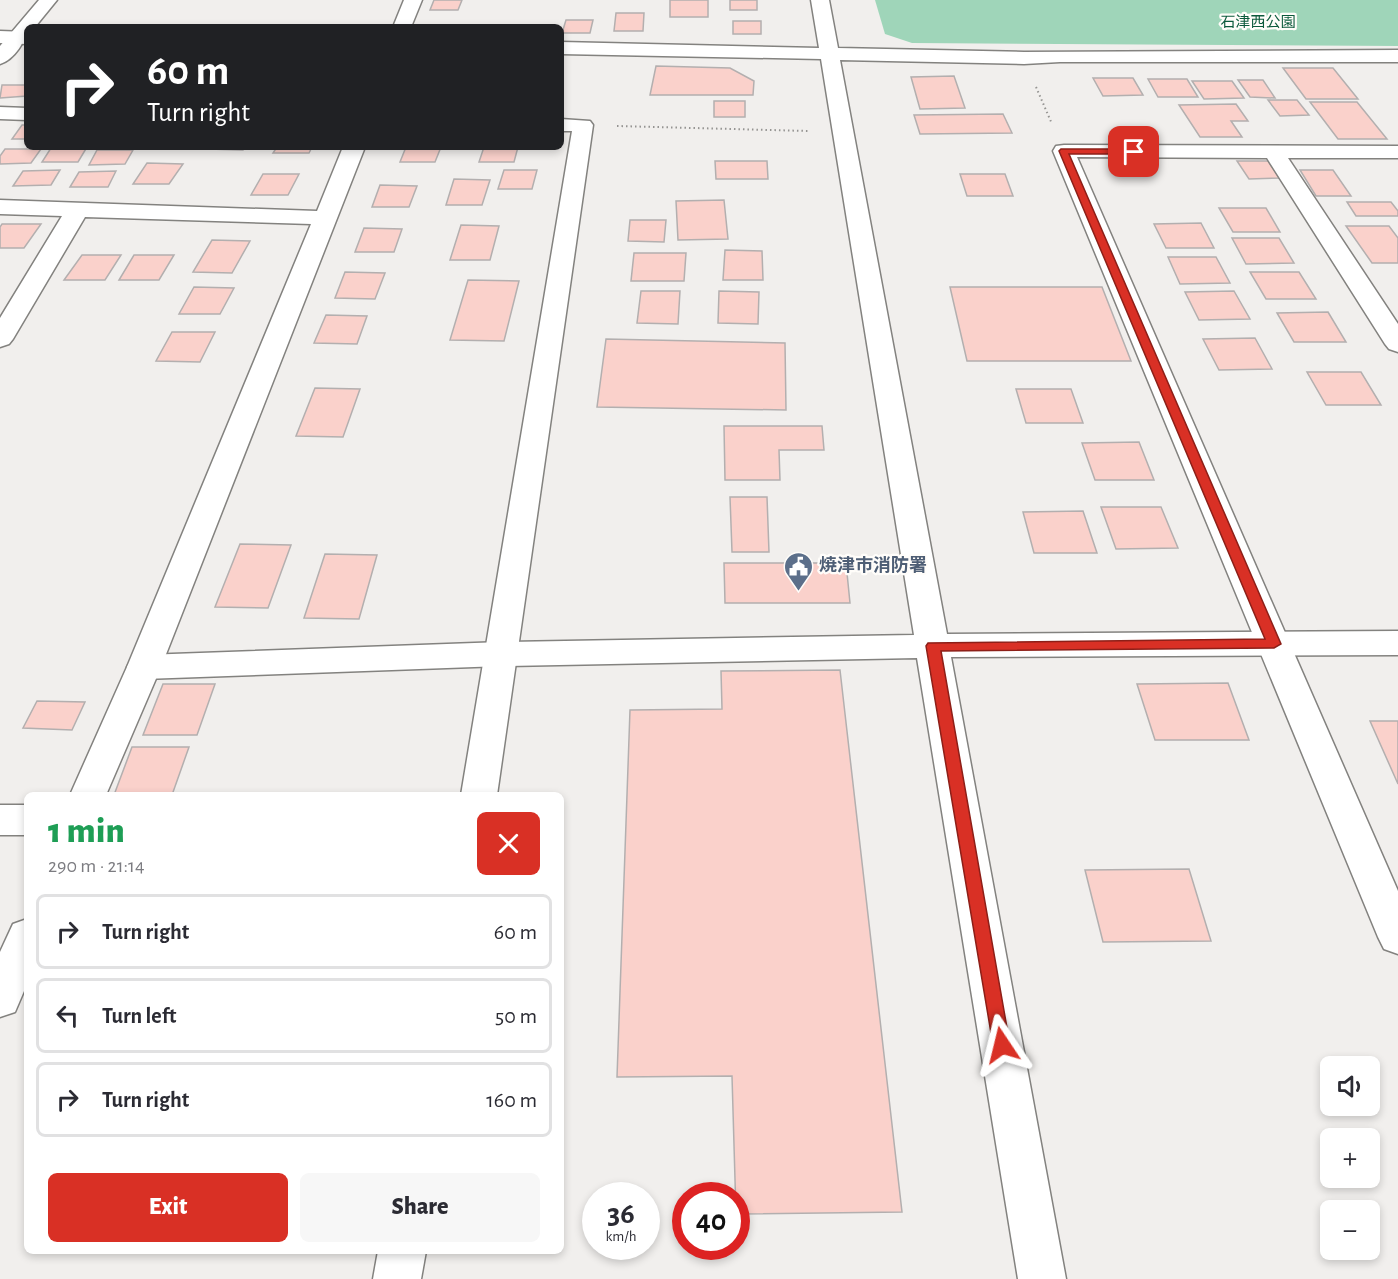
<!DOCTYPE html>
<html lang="en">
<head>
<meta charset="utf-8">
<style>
  body { margin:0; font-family:"Alegreya Sans","Noto Sans JP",sans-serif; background:#f7f7f7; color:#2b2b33; height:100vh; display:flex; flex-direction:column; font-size:22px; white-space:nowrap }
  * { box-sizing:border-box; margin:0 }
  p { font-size:20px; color:#7c7c81 }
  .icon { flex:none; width:33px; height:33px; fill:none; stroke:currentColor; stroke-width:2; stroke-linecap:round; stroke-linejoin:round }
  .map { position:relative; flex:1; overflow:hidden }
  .drawer { position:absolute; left:24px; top:792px; width:540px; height:462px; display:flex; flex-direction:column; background:#fff; border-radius:9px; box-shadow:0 3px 9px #0003 }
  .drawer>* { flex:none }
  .guide { position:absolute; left:24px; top:24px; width:540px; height:126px; border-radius:9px; box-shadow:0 3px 9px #0003; background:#202124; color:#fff; overflow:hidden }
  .buttons { position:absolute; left:1320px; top:1056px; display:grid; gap:12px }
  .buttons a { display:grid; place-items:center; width:60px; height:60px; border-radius:9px; background:#fff; box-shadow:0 3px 9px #0003; font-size:30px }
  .speed { position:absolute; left:582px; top:1182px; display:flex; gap:12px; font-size:30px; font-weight:700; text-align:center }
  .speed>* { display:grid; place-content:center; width:78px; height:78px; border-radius:50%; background:#fff; box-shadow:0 3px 9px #0003; line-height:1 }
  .speed small { font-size:15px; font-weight:400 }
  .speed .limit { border:9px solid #d22; background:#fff; color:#111 }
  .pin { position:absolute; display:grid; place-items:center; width:51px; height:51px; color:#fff; margin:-26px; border-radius:12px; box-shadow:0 3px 9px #0006 }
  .me { position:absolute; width:66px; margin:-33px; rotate:350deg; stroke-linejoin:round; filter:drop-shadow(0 0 4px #0008) }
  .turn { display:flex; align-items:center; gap:21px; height:126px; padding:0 24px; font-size:27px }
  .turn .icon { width:78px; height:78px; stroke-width:2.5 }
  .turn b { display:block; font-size:42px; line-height:51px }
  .round { display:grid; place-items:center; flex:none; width:63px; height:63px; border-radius:9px; background:#f7f7f7 }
  .overview { display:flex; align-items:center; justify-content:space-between; height:102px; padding:0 24px }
  h1 { font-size:36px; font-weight:800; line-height:45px; color:#1e9e55 }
  .button { display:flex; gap:12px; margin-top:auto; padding:12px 24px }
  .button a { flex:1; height:69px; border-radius:9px; background:#d93025; color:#fff; font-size:24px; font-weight:800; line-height:69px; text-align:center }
  .button a+a { background:#f7f7f7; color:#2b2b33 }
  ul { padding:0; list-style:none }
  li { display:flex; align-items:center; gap:18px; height:75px; margin:0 12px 9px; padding:0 12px; border:3px solid #e1e1e2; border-radius:9px }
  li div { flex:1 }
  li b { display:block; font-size:22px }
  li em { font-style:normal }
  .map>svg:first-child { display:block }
  .green { fill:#9fd5b9 }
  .building { fill:#fad1cb; stroke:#b3afaf; stroke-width:1.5 }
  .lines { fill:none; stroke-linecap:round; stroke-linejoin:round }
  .street-casing { stroke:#83827f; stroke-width:3 }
  .secondary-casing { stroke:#83827f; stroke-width:3 }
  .path { stroke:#959492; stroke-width:2; stroke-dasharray:1.5 3; stroke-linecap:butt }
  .street { fill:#fff; fill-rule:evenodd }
  .secondary { fill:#fff; fill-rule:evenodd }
  .route { fill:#d93025; stroke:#8d1f18; stroke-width:1.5 }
  .labels { text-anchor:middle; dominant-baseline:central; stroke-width:4.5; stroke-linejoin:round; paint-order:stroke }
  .far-park-label { font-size:15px; fill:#0c5a3c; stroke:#fffdfa }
  .service-label { font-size:18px; font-weight:bold; fill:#4e5e75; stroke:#fffdfa; text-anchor:start }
</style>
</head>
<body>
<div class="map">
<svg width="1398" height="1279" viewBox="0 0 1398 1279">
  <rect width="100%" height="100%" fill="#f1efed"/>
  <path class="green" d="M875,0H1398V46L912,43L885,34Z"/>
  <g class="building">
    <path d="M434,0H462L458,10H430Z"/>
    <rect x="670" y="0" width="38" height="17"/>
    <rect x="730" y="0" width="27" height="10"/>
    <path d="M616,13H644L643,31H614Z"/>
    <path d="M566,20H593L590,33H562Z"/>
    <rect x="733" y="21" width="28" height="13"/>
    <path d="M656,66L730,68L754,81L753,95H650Z"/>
    <path d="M1283,68H1333L1358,99H1306Z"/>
    <path d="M954,76L965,108L920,109L911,77Z"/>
    <path d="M1093,78H1133L1143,95L1103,96Z"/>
    <path d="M1148,79H1187L1198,97H1158Z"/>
    <path d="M1238,80H1263L1275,98L1250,97Z"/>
    <path d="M1192,81H1232L1244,98L1204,99Z"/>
    <path d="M2,85H27V96L0,98Z"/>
    <path d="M1268,100H1297L1309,115L1280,116Z"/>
    <rect x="714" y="101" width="31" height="16"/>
    <path d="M1310,102H1357L1387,139H1338Z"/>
    <path d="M1236,104L1248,121H1231L1242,137H1200L1179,105Z"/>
    <path d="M1003,114L1012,133L920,134L914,115Z"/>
    <path d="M22,125H27V139H12Z"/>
    <path d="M87,147L78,162H42L51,148Z"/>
    <path d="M209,147H244L243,150L208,149Z"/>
    <path d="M277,147H312L309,153H273Z"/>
    <path d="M406,147H441L435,162H400Z"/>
    <path d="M484,147H518L514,162H479Z"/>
    <path d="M5,149H41L31,163L0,164V156Z"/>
    <path d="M97,150H133L125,164L89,165Z"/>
    <path d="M715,161H767L768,179H716Z"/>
    <path d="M1237,161H1268L1280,178L1249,179Z"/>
    <path d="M147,163L183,164L169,184H133Z"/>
    <path d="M60,170L51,185L13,186L23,171Z"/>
    <path d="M504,170H537L532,189H498Z"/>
    <path d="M1300,170H1333L1351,196H1316Z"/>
    <path d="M116,171L108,187H70L79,172Z"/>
    <path d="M263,174H299L288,195H251Z"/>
    <path d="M960,174H1005L1013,196H967Z"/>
    <path d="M454,179L490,180L482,205H446Z"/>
    <path d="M380,185L417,186L409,207H372Z"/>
    <path d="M724,200L728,239L678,240L676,201Z"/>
    <path d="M1347,202H1391L1398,211V216H1356Z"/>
    <path d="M1219,208H1266L1280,232H1233Z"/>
    <path d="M630,220H666L664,242L628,241Z"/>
    <path d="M1201,223L1214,248H1166L1154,224Z"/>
    <path d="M2,224H41L24,248H0V227Z"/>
    <path d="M461,225L499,226L490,260H450Z"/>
    <path d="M1346,226H1389L1398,238V263H1372Z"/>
    <path d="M364,228L402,229L394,252H355Z"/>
    <path d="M1232,238H1279L1294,263L1246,264Z"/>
    <path d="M212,240L250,241L232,273L193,272Z"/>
    <path d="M725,250L762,251L763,280H723Z"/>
    <path d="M634,253H686L684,281H631Z"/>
    <path d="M82,255H121L105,280H64Z"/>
    <path d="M134,255H174L159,280H119Z"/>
    <path d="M1168,257H1216L1230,283L1180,284Z"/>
    <path d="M345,272L385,273L375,299L335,298Z"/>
    <path d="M1250,272H1299L1316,299H1266Z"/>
    <path d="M468,280L519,281L504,341L450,340Z"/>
    <path d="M194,287L234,288L220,314H179Z"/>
    <path d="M950,287H1102L1131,361H967Z"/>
    <path d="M641,291H680L678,324L637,323Z"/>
    <path d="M719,291L759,292L758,324L718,323Z"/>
    <path d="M1234,291L1250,319L1199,320L1185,292Z"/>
    <path d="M1328,312L1346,342H1294L1277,313Z"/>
    <path d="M326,315L367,316L357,344L314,343Z"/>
    <path d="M172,332H215L200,362L156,361Z"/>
    <path d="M1255,338L1272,369L1219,370L1203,339Z"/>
    <path d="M606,339L785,343L786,410L597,407Z"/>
    <path d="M1307,372H1361L1381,405H1326Z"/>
    <path d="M315,388L360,389L343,437L296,436Z"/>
    <path d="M1016,389H1071L1083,423H1026Z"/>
    <path d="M724,426H822L824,450H779L780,480H725Z"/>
    <path d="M1139,442L1154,480H1095L1082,443Z"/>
    <path d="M730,497H767L769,552H732Z"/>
    <path d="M1101,507H1161L1178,548L1116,549Z"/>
    <path d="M1083,511L1097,553H1034L1023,512Z"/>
    <path d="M240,544L291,545L268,608L215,607Z"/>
    <path d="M325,554L377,555L359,619L304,618Z"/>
    <path d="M724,563H846L850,603H725Z"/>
    <path d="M840,670L902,1212L736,1214L732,1076L617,1077L630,710L722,709L721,671Z"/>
    <path d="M1228,683L1249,740H1155L1137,684Z"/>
    <path d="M163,684H215L197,735H143Z"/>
    <path d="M37,701L85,702L72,730L23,728Z"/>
    <path d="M1370,721H1398V784Z"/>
    <path d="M132,747H189L172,795H114Z"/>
    <path d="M1189,869L1211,941L1103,942L1085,870Z"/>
  </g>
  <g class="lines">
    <defs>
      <g id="street">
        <path d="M39,0H57L35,27H27C27,40 14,60 0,64V46Z"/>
        <path d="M404,0H422L411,27H393Z"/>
        <path d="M0,107L27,108V120L0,119Z"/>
        <path d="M561,119L590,121L593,125L497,795H461L572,131H561Z"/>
        <path d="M1064,145L1398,146V158H1288L1398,324V352L1389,349L1385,344L1267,158L1077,157L1398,891V954L1384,949L1378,937L1053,151L1056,146Z"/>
        <path d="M343,147H365L161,667L106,795H70L127,667L311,224L85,217L13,339L9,344L0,347V318L62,216L0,214V200L317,211Z"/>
        <rect x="0" y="805" width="27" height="30"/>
        <path d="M27,919V984L15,1012L0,1017V952L13,924Z"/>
        <path d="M378,1251H426L421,1279H373Z"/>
      </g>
      <g id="secondary">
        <path d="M811,0H829L838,48L1024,52L1398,50V62H1060L1024,64L840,60L947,634L1398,631V655L951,657L1066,1279H1018L917,658L502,666L144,679L132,675L127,667L132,659L144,655L502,642L914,635L821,59L561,54V42L819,48Z"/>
        <path d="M0,31L27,32V44L0,43Z"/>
      </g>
    </defs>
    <use href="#street" class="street-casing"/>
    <use href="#secondary" class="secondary-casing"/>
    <g class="path">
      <path d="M1036,87L1052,124"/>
      <path d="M617,126L808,131"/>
    </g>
    <use href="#street" class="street"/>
    <use href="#secondary" class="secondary"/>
  </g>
  <path class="route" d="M1061,149H1134L1138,152L1134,154H1069L1281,644L1274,648L941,651L1010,1045L1008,1050L1002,1053L995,1050L993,1045L926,646L928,643L1265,639L1059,151Z"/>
  <defs>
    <symbol id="civic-pin" viewBox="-11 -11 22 30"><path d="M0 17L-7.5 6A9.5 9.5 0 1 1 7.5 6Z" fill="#5c6f8a" stroke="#fffdfa"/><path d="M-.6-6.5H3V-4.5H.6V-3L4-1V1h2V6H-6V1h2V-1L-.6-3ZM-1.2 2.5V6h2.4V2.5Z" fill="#fff"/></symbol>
  </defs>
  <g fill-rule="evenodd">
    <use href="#civic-pin" x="782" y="550" width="33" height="45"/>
  </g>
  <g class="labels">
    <g class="far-park-label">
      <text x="1258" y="22">石津西公園</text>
    </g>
    <g class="service-label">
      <text x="819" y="566">焼津市消防署</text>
    </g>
  </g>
</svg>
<div class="buttons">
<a><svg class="icon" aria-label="sound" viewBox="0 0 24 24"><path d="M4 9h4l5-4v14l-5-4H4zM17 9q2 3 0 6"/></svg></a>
<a>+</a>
<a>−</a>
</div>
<div class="speed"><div>36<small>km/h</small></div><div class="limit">40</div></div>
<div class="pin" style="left:1134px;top:152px;background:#d93025"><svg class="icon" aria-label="arrive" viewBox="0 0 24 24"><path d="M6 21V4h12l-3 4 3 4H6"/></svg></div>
<svg class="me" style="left:1002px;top:1045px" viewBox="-20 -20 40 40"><path d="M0-17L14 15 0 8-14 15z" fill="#d93025" stroke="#fff" stroke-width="4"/></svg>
<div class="guide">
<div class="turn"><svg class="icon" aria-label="right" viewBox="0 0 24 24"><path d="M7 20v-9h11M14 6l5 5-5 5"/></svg><div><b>60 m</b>Turn right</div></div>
</div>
<section class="drawer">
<div class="overview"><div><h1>1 min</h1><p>290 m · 21:14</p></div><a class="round" style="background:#d93025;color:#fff"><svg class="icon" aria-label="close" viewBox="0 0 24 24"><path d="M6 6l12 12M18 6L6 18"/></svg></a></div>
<ul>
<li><svg class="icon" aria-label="right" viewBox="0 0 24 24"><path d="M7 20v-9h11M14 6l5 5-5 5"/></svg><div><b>Turn right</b></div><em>60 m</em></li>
<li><svg class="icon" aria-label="left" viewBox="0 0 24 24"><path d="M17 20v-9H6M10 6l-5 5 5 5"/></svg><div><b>Turn left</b></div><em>50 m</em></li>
<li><svg class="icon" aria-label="right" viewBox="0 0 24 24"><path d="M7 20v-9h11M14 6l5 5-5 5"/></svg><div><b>Turn right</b></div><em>160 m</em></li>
</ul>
<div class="button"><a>Exit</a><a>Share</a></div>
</section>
</div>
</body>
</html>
